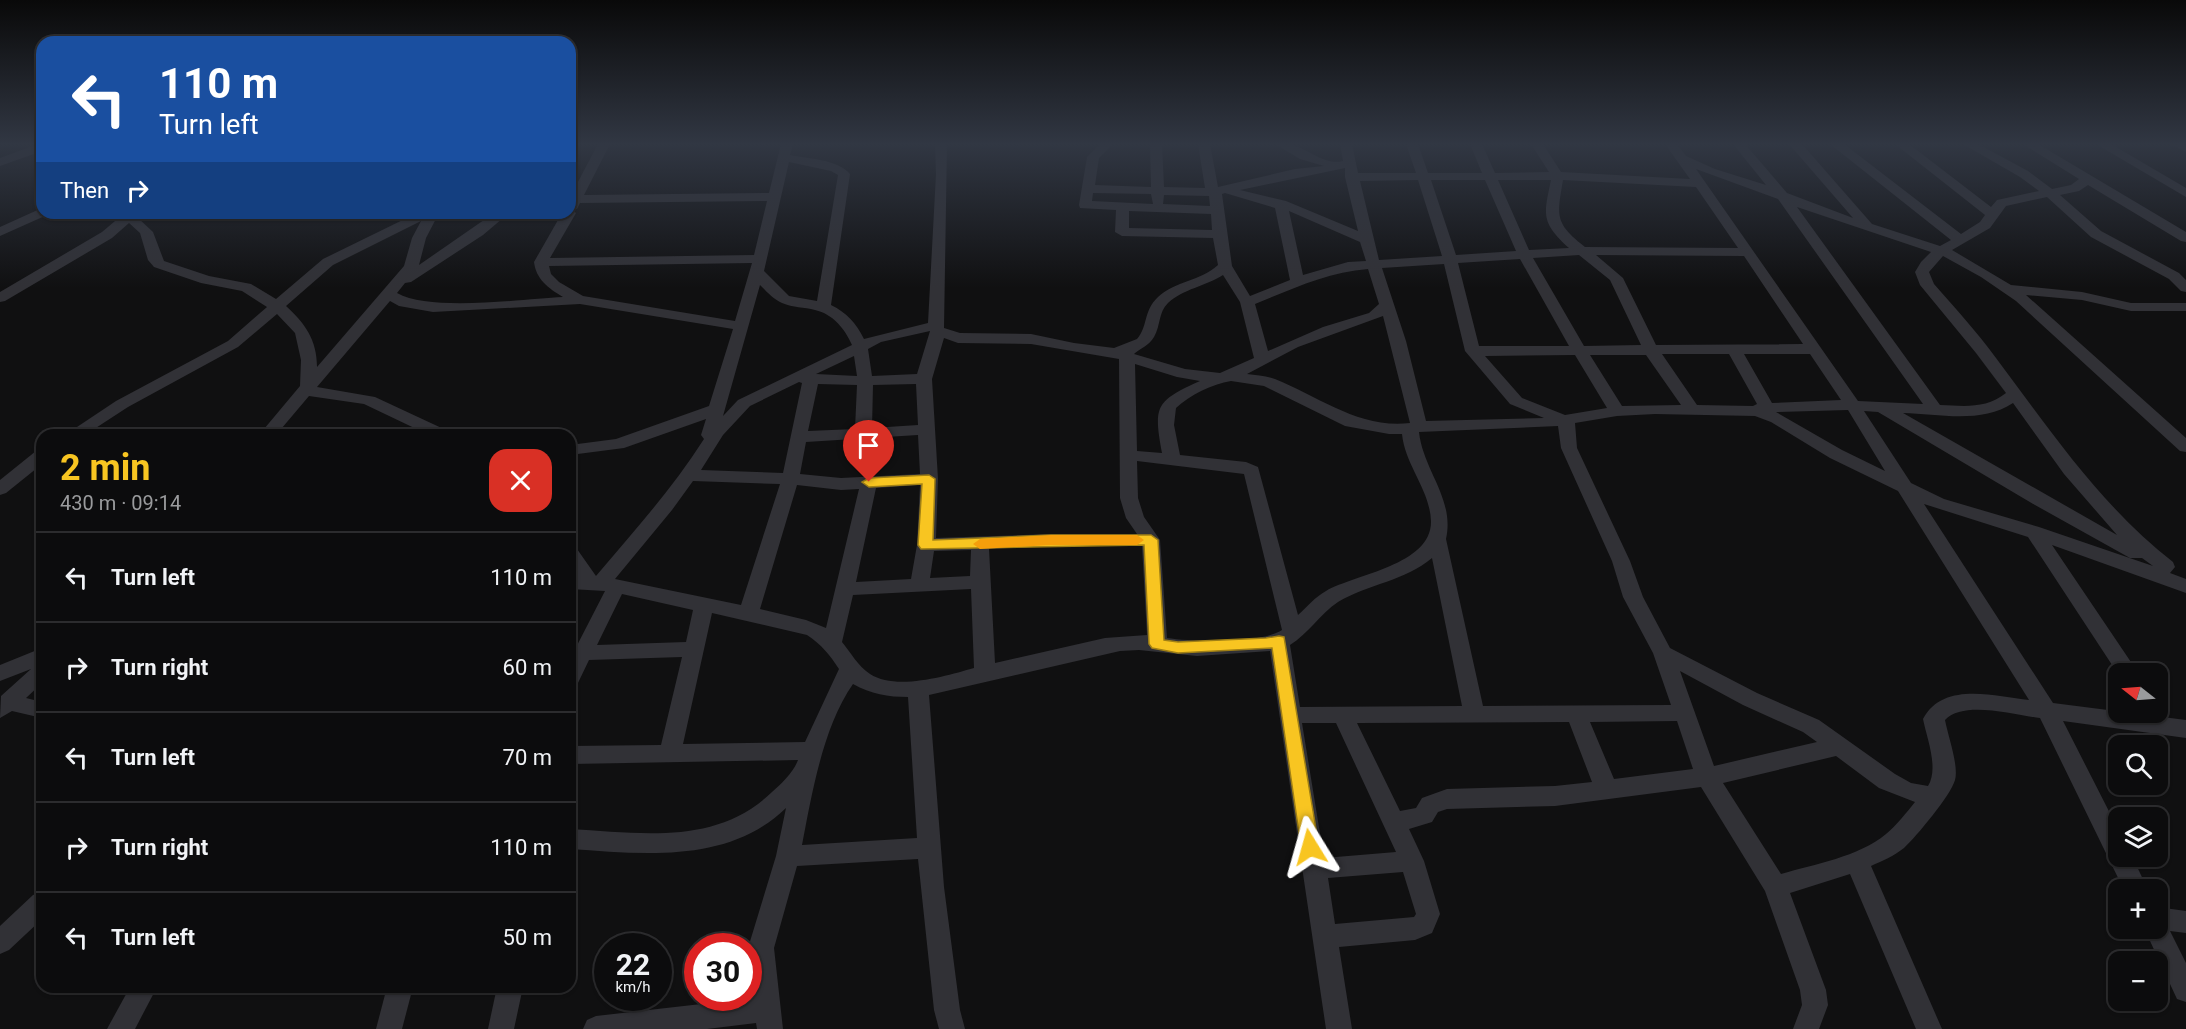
<!DOCTYPE html>
<html lang="en">
<head>
<meta charset="utf-8">
<style>
  body { margin:0; font-family:Roboto,sans-serif; background:#1a1a1b; color:#f1f3f6; height:100vh; display:flex; flex-direction:column; font-size:22px; white-space:nowrap }
  * { box-sizing:border-box; margin:0 }
  p { font-size:20px; color:#9a9b9d }
  .icon { flex:none; width:33px; height:33px; fill:none; stroke:currentColor; stroke-width:2; stroke-linecap:round; stroke-linejoin:round }
  .map { position:relative; flex:1; overflow:hidden }
  .sheet { position:absolute; left:36px; top:429px; width:540px; height:564px; display:flex; flex-direction:column; background:#0c0c0d; border-radius:18px; box-shadow:0 2px 4px #0004,0 0 0 2px #2c2c2e }
  .sheet>* { flex:none }
  .top-card { position:absolute; left:36px; top:36px; width:540px; height:183px; border-radius:18px; box-shadow:0 2px 4px #0004,0 0 0 2px #2c2c2e; background:#1a4fa0; color:#fff; overflow:hidden }
  .needle { width:39px; rotate:287deg }
  .buttons { position:absolute; left:2108px; top:663px; display:grid; gap:12px }
  .buttons a { display:grid; place-items:center; width:60px; height:60px; border-radius:12px; background:#0c0c0d; box-shadow:0 2px 4px #0004,0 0 0 2px #2c2c2e; font-size:30px }
  .speed { position:absolute; left:594px; top:933px; display:flex; gap:12px; font-size:30px; font-weight:700; text-align:center }
  .speed>* { display:grid; place-content:center; width:78px; height:78px; border-radius:50%; background:#0c0c0d; box-shadow:0 2px 4px #0004,0 0 0 2px #2c2c2e; line-height:1 }
  .speed small { font-size:15px; font-weight:400 }
  .speed .limit { border:9px solid #d22; background:#fff; color:#111 }
  .pin { position:absolute; display:grid; place-items:center; width:51px; height:51px; color:#fff; margin:-62px -26px; border-radius:50% 50% 50% 0; rotate:-45deg; box-shadow:0 0 6px #0007 }
  .pin .icon { rotate:45deg }
  .me { position:absolute; width:66px; margin:-33px; rotate:352deg; stroke-linejoin:round; filter:drop-shadow(0 0 4px #0008) }
  .turn { display:flex; align-items:center; gap:21px; height:126px; padding:0 24px; font-size:27px }
  .turn .icon { width:78px; height:78px; stroke-width:2.5 }
  .turn b { display:block; font-size:42px; line-height:51px }
  .then { display:flex; align-items:center; height:57px; padding:0 24px; background:#0003; gap:12px; font-size:22px }
  .round { display:grid; place-items:center; flex:none; width:63px; height:63px; border-radius:18px; background:#1a1a1b }
  .head { display:flex; align-items:center; justify-content:space-between; height:102px; padding:0 24px }
  h1 { font-size:36px; font-weight:700; line-height:45px; color:#f8c521 }
  ul { padding:0; list-style:none }
  li { display:flex; align-items:center; gap:18px; height:90px; padding:0 24px; border-top:2px solid #2c2c2e }
  li div { flex:1 }
  li b { display:block; font-size:22px }
  li em { font-style:normal }
  .map>svg:first-child { display:block }
  .lines { fill:none; stroke-linecap:round; stroke-linejoin:round }
  .minor { fill:#313136; fill-rule:evenodd }
  .route { fill:#f8c521; stroke:#a18015; stroke-width:1.5 }
  .slow { fill:#f59e0b }
</style>
</head>
<body>
<div class="map">
<svg width="2186" height="1029" viewBox="0 0 2186 1029">
  <rect width="100%" height="100%" fill="#101011"/>
  <g class="lines">
    <g class="minor">
      <path d="M38,144H42V151L0,166V158Z"/>
      <path d="M598,144H610L584,195L769,193L781,144H793L790,155C809,159 837,159 850,174L831,305C847,313 856,323 864,339L928,323L936,174L935,144H947L944,328L960,333L1031,334L1074,343L1114,348L1137,339C1148,327 1143,311 1158,297C1175,281 1201,281 1218,265L1213,238L1122,236L1115,232L1116,210L1080,208L1079,205L1087,157L1100,144H1113L1099,158L1095,185L1151,187L1150,144H1162L1164,187L1205,188L1198,144H1210L1218,187L1295,169L1324,166L1300,159L1275,144C1279,144 1285,143 1290,144C1307,148 1325,166 1343,161L1340,144H1352L1358,173H1416L1406,144H1418L1428,173H1482L1470,144H1482L1495,173L1549,172L1531,144H1543L1561,172L1690,179L1665,144H1677L1686,156L1715,169L1766,185L1733,144H1745L1787,193L1853,218L1789,144H1802L1872,224L1940,246L1951,240L1830,144H1844L1961,234L1980,222L1985,215L1895,144H1909L1991,207L1997,200L2039,191L2020,177L1963,144H1978L2028,171L2052,189L2071,185L2079,179L2023,144H2038L2186,232V242L2181,241L2088,185L2079,191L2060,195L2101,231L2179,273L2186,280V292L2181,291L2169,279L2091,237L2047,197L2006,206L1990,228L1952,250L2011,285L2082,292L2131,303H2186V311H2131L2082,300L2026,295L2186,438V452L2180,451L2016,301L1981,277L1943,256L1929,272L1934,284C1955,308 1977,332 1996,358C2051,431 2100,505 2173,562L2175,567L2170,573L2186,579V593L2052,545L2139,674H2118L2028,537L1924,504L2053,703L2186,720V738L2063,721L2118,829V856H2132L2148,890H2124L2040,718C2014,715 1964,700 1945,720C1948,736 1959,766 1955,780C1951,795 1916,837 1904,848C1894,856 1882,861 1871,866L1942,1029H1916L1850,874L1790,893L1826,990L1828,1005L1819,1029H1793L1802,1005L1800,990L1765,891L1701,787L1555,806L1447,809L1438,812L1432,822L1409,829L1424,861L1440,914L1432,933L1415,940L1339,947L1352,1029H1326L1270,651L1197,656L1139,650L1120,651L929,695L944,887L960,1010L965,1029H939L934,1010L918,859L797,866L774,948L783,1029H757L756,1023L707,1029H583L587,1020L596,1016L754,998L748,948L776,856L786,808C728,864 644,854 570,849V829C641,833 716,846 772,792C782,783 793,773 798,760L570,764V746L661,745L682,657L589,660L577,685L570,687V659L605,591L570,589V575H575L570,568V548L577,549L596,576C634,531 673,488 704,439L701,435L706,419L624,448L570,455V445L616,439L709,406L733,329L580,304L433,312L399,306L390,301L317,387L375,397L448,431L450,435H429L364,404L309,396L276,435H259L300,386L301,360L295,333L277,314L238,347L128,407L85,435H65L116,401L228,341L267,307L242,291L201,283L154,267L148,260L140,233L129,223L112,238L5,301L0,302V292L102,232L121,216L118,213H140L137,217L153,232L164,261L209,276L251,284L276,299L323,259L417,213H439L426,238L419,265L494,213H509L483,235L411,282L405,283L397,293C431,312 521,299 563,297C548,288 536,279 534,262L562,213H570V197ZM789,162L831,171L838,175L817,301L789,296L764,271ZM1345,168V177L1358,231L1286,201L1240,190ZM1696,169L1778,199L1923,404L1858,401ZM1418,180L1442,256L1379,260L1360,181ZM1431,180H1485L1516,251L1456,255ZM1498,180H1551C1544,214 1540,222 1569,248L1529,250ZM1563,180L1696,187L1738,248L1585,247C1554,223 1557,216 1563,180ZM1093,193L1151,194L1153,204L1092,201ZM1225,193L1275,208L1290,280L1250,296L1232,266L1222,194ZM1164,195L1209,196L1210,206L1163,204ZM767,201L754,255L550,258L576,213L572,210L577,209L580,203ZM1797,207L1931,252L1921,262L1915,272L1920,285L1976,353L2006,393C1986,409 1965,406 1940,405ZM1129,211L1211,214L1212,230L1129,228ZM1289,211L1360,242L1366,261L1348,262L1303,275ZM421,221L412,238L404,266L317,367C317,340 305,323 286,306L333,265ZM1579,255L1610,280L1641,345L1584,346L1533,258ZM1596,255L1744,256L1803,344L1656,345L1623,278ZM1520,259L1569,346H1479L1458,263ZM752,263L735,321L583,296L559,282L551,274L549,266ZM1444,264L1465,351L1510,404L1544,418L1426,421L1406,341L1382,268ZM1368,269L1379,304L1369,313L1323,327L1268,351L1255,304C1292,289 1328,272 1368,269ZM1223,275L1240,302L1254,358L1220,373L1185,369L1134,354C1139,349 1149,346 1154,337C1161,325 1158,313 1168,303C1183,289 1206,286 1223,275ZM760,285C767,292 773,299 782,303C793,308 804,307 815,310C833,314 845,329 852,345L738,400L723,416ZM1383,316L1410,423C1359,429 1320,397 1275,379C1266,376 1256,375 1247,374L1298,347ZM930,331L917,374L872,376L868,349L881,342ZM944,338L958,343L1031,344L1119,359L1120,498L1126,518L1137,534H1051L936,538L938,479L932,379ZM1662,354H1729L1757,404L1753,406L1697,405ZM1744,354H1810L1841,400L1772,403ZM1575,355L1607,408L1565,415L1522,398L1485,356ZM1590,355H1646L1681,405L1622,406ZM854,356L857,376L816,374ZM1135,364L1177,377L1200,381C1156,401 1153,405 1162,453L1137,451ZM1231,381L1264,386L1345,426L1389,434H1402C1405,465 1430,490 1431,521C1432,565 1356,574 1326,591C1315,597 1307,607 1298,615L1258,467L1246,462L1180,455L1174,425L1176,408C1190,395 1212,384 1231,381ZM799,382L802,383L783,473L701,470L723,435L750,406ZM818,384L857,385L855,429L808,431ZM916,384L918,425L872,428L873,385ZM2013,403L2064,474L2117,535L1903,413C1939,414 1982,424 2013,403ZM1848,410L1885,471L1842,450L1776,412ZM1864,411L1878,412L2035,505L2130,558H2142L2153,566L2039,527L1944,499L1911,483ZM1655,414L1755,416L1771,422L1830,458L1898,491L2029,700C1994,696 1943,681 1923,719C1927,739 1939,768 1928,786L1911,783L1895,774L1819,720L1757,693L1670,648L1643,597L1630,561L1577,448L1575,423L1617,416ZM1558,426L1561,448L1612,561L1623,597L1653,653L1671,705L1483,706L1446,539C1455,499 1423,470 1419,432ZM918,435L920,474L841,478L800,474L806,442ZM1137,461L1244,474L1282,630C1260,644 1193,642 1167,638L1160,540L1144,517L1138,498ZM693,481L780,484L741,605L615,579L672,510ZM797,485L841,490L859,489L826,628L806,620L760,609ZM920,485L917,545L911,579L856,582L876,488ZM1051,546H1142L1147,635L1105,638L995,663L989,549ZM971,550L970,576L930,578L934,551ZM1432,558L1462,706L1300,707L1290,645C1308,634 1320,614 1338,602C1368,584 1405,581 1432,558ZM971,589L974,668C946,676 896,691 870,674C858,666 851,653 842,642L853,595ZM622,594L693,610L686,642L597,645ZM712,613L807,635C821,644 830,655 839,669L805,742L683,744ZM1680,671L1743,705L1803,732L1817,742L1714,766ZM853,684C871,694 888,697 908,697L917,838L802,845C812,793 823,727 853,684ZM1677,721L1693,769L1614,779L1590,722ZM1569,722L1592,782L1555,786L1447,789L1422,798L1416,808L1400,811L1357,723ZM1302,723H1336L1396,852L1324,858ZM1836,756L1879,788L1915,802C1906,813 1897,825 1886,834C1858,857 1815,864 1781,874L1723,783ZM1403,872L1416,914L1414,917L1335,924L1328,878Z"/>
      <path d="M2096,144H2111L2186,188V197Z"/>
      <path d="M2171,144H2186V152Z"/>
      <path d="M42,208V213H48L47,215L0,236V227Z"/>
      <path d="M42,450V464L6,493L0,495V480L36,451Z"/>
      <path d="M42,648V683L26,698L42,702V718L12,711L0,718L1,696L31,669L0,681V665Z"/>
      <path d="M42,892V919L9,950L0,954V926L33,895Z"/>
      <path d="M2157,907L2186,911V933L2170,931L2186,963V1002L2177,999L2144,928H2157Z"/>
      <path d="M130,987H157L135,1029H107Z"/>
      <path d="M387,987H413L402,1029H376Z"/>
      <path d="M497,987H523L514,1029H488Z"/>
    </g>
  </g>
  <linearGradient id="sky" x2="0" y2="1"><stop stop-color="#090909"/><stop offset="0.5" stop-color="#313743"/><stop offset="1" stop-color="#313743" stop-opacity="0"/></linearGradient>
  <rect width="2186" height="288" fill="url(#sky)"/>
  <path class="route" d="M929,475L935,479L933,540L1051,535H1151L1158,540L1164,640L1178,642L1266,638L1279,636L1284,637L1319,847L1316,852L1310,854L1304,852L1301,847L1272,648L1178,653L1152,648L1149,644L1144,545L921,549L918,545L922,484L869,487L862,482L869,478Z"/>
  <path class="slow" d="M1051,535H1137L1144,540L1137,545H1051L980,549L973,544L980,539Z"/>
</svg>
<div class="buttons">
<a><svg class="needle" viewBox="-14 -14 28 28"><path d="M0-13l5 13h-10z" fill="#e53935"/><path d="M0 13l5-13h-10z" fill="#9a9b9d"/></svg></a>
<a><svg class="icon" aria-label="search" viewBox="0 0 24 24"><circle cx="10" cy="10" r="6"/><path d="M15 15l6 6"/></svg></a>
<a><svg class="icon" aria-label="layers" viewBox="0 0 24 24"><path d="M12 4l9 5-9 5-9-5zM3 14l9 5 9-5"/></svg></a>
<a>+</a>
<a>−</a>
</div>
<div class="speed"><div>22<small>km/h</small></div><div class="limit">30</div></div>
<div class="pin" style="left:869px;top:482px;background:#d93025"><svg class="icon" aria-label="arrive" viewBox="0 0 24 24"><path d="M6 21V4h12l-3 4 3 4H6"/></svg></div>
<svg class="me" style="left:1310px;top:847px" viewBox="-20 -20 40 40"><path d="M0-17L14 15 0 8-14 15z" fill="#f8c521" stroke="#fff" stroke-width="4"/></svg>
<div class="top-card">
<div class="turn"><svg class="icon" aria-label="left" viewBox="0 0 24 24"><path d="M17 20v-9H6M10 6l-5 5 5 5"/></svg><div><b>110 m</b>Turn left</div></div>
<div class="then">Then<svg class="icon" aria-label="right" viewBox="0 0 24 24"><path d="M7 20v-9h11M14 6l5 5-5 5"/></svg></div>
</div>
<section class="sheet">
<div class="head"><div><h1>2 min</h1><p>430 m · 09:14</p></div><a class="round" style="background:#d93025;color:#fff"><svg class="icon" aria-label="close" viewBox="0 0 24 24"><path d="M6 6l12 12M18 6L6 18"/></svg></a></div>
<ul>
<li><svg class="icon" aria-label="left" viewBox="0 0 24 24"><path d="M17 20v-9H6M10 6l-5 5 5 5"/></svg><div><b>Turn left</b></div><em>110 m</em></li>
<li><svg class="icon" aria-label="right" viewBox="0 0 24 24"><path d="M7 20v-9h11M14 6l5 5-5 5"/></svg><div><b>Turn right</b></div><em>60 m</em></li>
<li><svg class="icon" aria-label="left" viewBox="0 0 24 24"><path d="M17 20v-9H6M10 6l-5 5 5 5"/></svg><div><b>Turn left</b></div><em>70 m</em></li>
<li><svg class="icon" aria-label="right" viewBox="0 0 24 24"><path d="M7 20v-9h11M14 6l5 5-5 5"/></svg><div><b>Turn right</b></div><em>110 m</em></li>
<li><svg class="icon" aria-label="left" viewBox="0 0 24 24"><path d="M17 20v-9H6M10 6l-5 5 5 5"/></svg><div><b>Turn left</b></div><em>50 m</em></li>
</ul>
</section>
</div>
</body>
</html>
